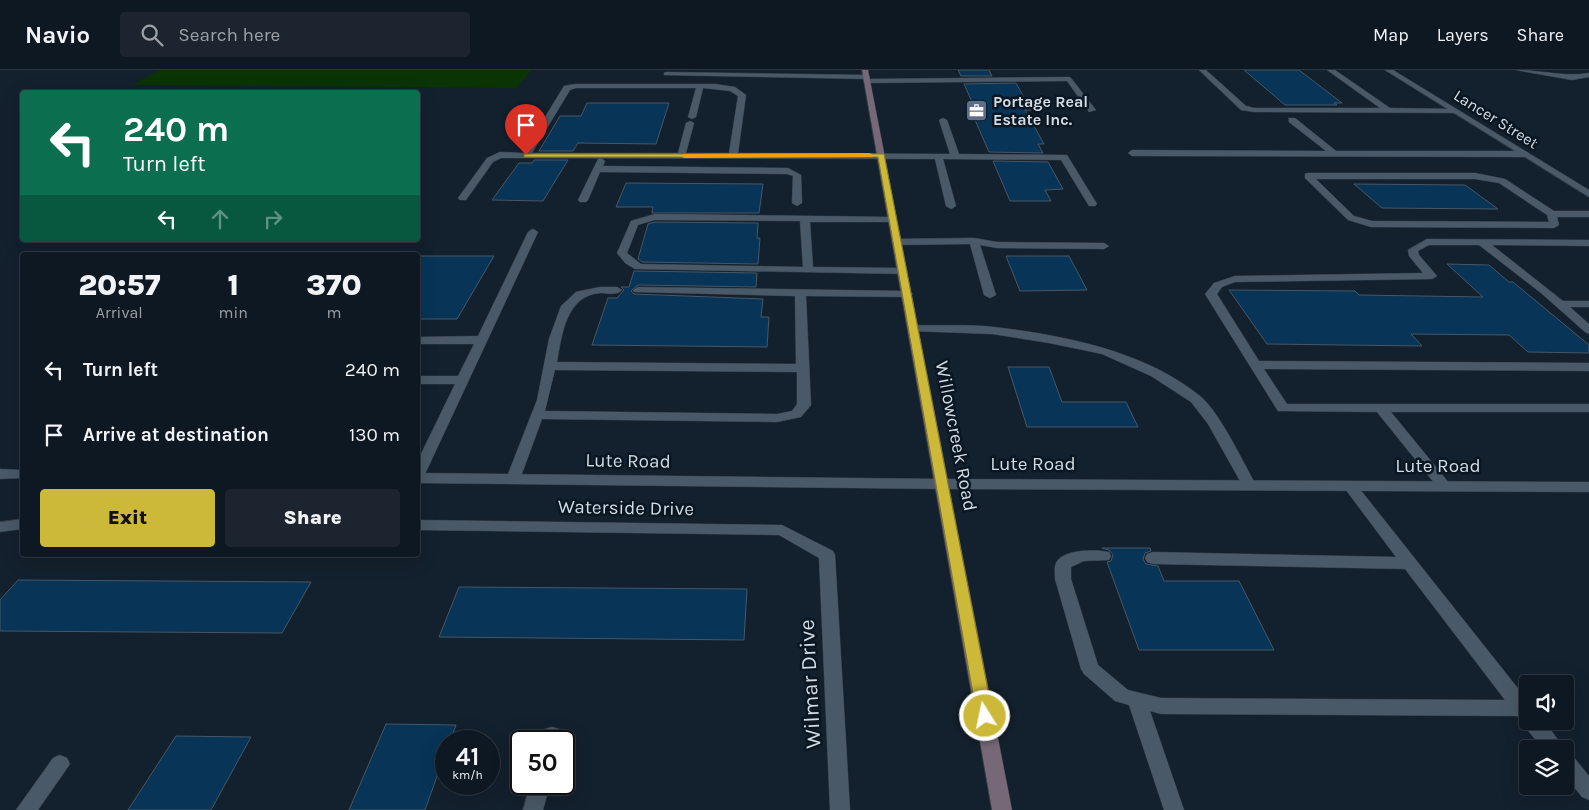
<!DOCTYPE html>
<html lang="en">
<head>
<meta charset="utf-8">
<style>
  body { margin:0; font-family:Karla,sans-serif; background:#1c252f; color:#f1f3f6; height:100vh; display:flex; flex-direction:column; font-size:19px; white-space:nowrap }
  * { box-sizing:border-box; margin:0 }
  p { font-size:16px; color:#9ba0a5 }
  .icon { flex:none; width:28px; height:28px; fill:none; stroke:currentColor; stroke-width:2; stroke-linecap:round; stroke-linejoin:round }
  .map { position:relative; flex:1; overflow:hidden }
  .panel { position:absolute; left:20px; top:182px; width:400px; height:305px; display:flex; flex-direction:column; background:#0e1822; border-radius:5px; box-shadow:0 5px 20px #0002,0 0 0 1px #2e3740 }
  .panel>* { flex:none }
  .banner { position:absolute; left:20px; top:20px; width:400px; height:152px; border-radius:5px; box-shadow:0 5px 20px #0002,0 0 0 1px #2e3740; background:#0b6e4f; color:#fff; overflow:hidden }
  .controls { position:absolute; left:1519px; top:605px; display:grid; gap:10px }
  .controls a { display:grid; place-items:center; width:55px; height:55px; border-radius:5px; background:#0e1822; box-shadow:0 5px 20px #0002,0 0 0 1px #2e3740; font-size:25px }
  .speed { position:absolute; left:435px; top:660px; display:flex; gap:10px; font-size:25px; font-weight:700; text-align:center }
  .speed>* { display:grid; place-content:center; width:65px; height:65px; border-radius:50%; background:#0e1822; box-shadow:0 5px 20px #0002,0 0 0 1px #2e3740; line-height:1 }
  .speed small { font-size:12px; font-weight:400 }
  .speed .limit { border:2px solid #111; border-radius:8px; background:#fff; color:#111 }
  .pin { position:absolute; display:grid; place-items:center; width:42px; height:42px; color:#fff; margin:-51px -21px; border-radius:50% 50% 50% 0; rotate:-45deg; box-shadow:0 0 5px #0007 }
  .pin .icon { rotate:45deg }
  .me { position:absolute; width:55px; margin:-28px; rotate:350deg; stroke-linejoin:round; filter:drop-shadow(0 0 4px #0008) }
  .turn { display:flex; align-items:center; gap:18px; height:105px; padding:0 20px; font-size:22px }
  .turn .icon { width:65px; height:65px; stroke-width:2.5 }
  .turn b { display:block; font-size:35px; line-height:42px }
  .lanes { display:flex; align-items:center; height:48px; padding:0 20px; background:#0003; justify-content:center; gap:25px; direction:ltr }
  .lanes .off { opacity:.35 }
  .eta { display:flex; justify-content:space-evenly; align-items:center; height:85px; text-align:center }
  .eta b { font-size:30px; font-weight:800; line-height:35px }
  .cta { display:flex; gap:10px; margin-top:auto; padding:10px 20px }
  .cta a { flex:1; height:58px; border-radius:5px; background:#ccb939; color:#111; font-size:20px; font-weight:800; line-height:58px; text-align:center }
  .cta a+a { background:#1c252f; color:#f1f3f6 }
  ul { padding:0; list-style:none }
  li { display:flex; align-items:center; gap:15px; height:65px; padding:0 20px }
  li div { flex:1 }
  li b { display:block; font-size:19px }
  li em { font-style:normal }
  header { display:flex; align-items:center; gap:30px; box-sizing:border-box; height:70px; padding:0 25px; background:#0e1822; border-bottom:1px solid #2e3740 }
  header strong { font-size:24px }
  nav { display:flex; gap:28px; margin-inline-start:auto; font-size:18px }
  .search { width:350px; height:45px; background:#1c252f; display:flex; align-items:center; gap:12px; box-sizing:border-box; padding:0 18px; border-radius:5px; color:#9ba0a5; font-size:19px }
  .map>svg:first-child { display:block }
  .green { fill:#0a3403 }
  .building { fill:#073457; stroke:#485765 }
  .lines { fill:none; stroke-linecap:round; stroke-linejoin:round }
  .service-casing { stroke:#333c46; stroke-width:1 }
  .minor-casing { stroke:#333c46; stroke-width:1 }
  .tertiary-casing { stroke:#333c46; stroke-width:1 }
  .secondary-casing { stroke:#333c46; stroke-width:1 }
  .service { fill:#4a5967; fill-rule:evenodd }
  .minor { fill:#4a5967; fill-rule:evenodd }
  .tertiary { fill:#4a5967; fill-rule:evenodd }
  .secondary { fill:#766877; fill-rule:evenodd }
  .route { fill:#ccb939; stroke:#857825 }
  .slow { fill:#f59e0b }
  .labels { text-anchor:middle; dominant-baseline:central; stroke-width:5; stroke-linejoin:round; paint-order:stroke }
  .far-poi-label { font-size:16px; font-weight:bold; fill:#d2dbe3; stroke:#0a1723; text-anchor:start }
  .far-street-label { font-size:16px; fill:#d2dbe3; stroke:#0a1723 }
  .street-label { font-size:19px; fill:#d2dbe3; stroke:#0a1723 }
  .near-street-label { font-size:22px; fill:#d2dbe3; stroke:#0a1723 }
</style>
</head>
<body>
<header>
<strong>Navio</strong>
<div class="search"><svg class="icon" aria-label="search" viewBox="0 0 24 24"><circle cx="10" cy="10" r="6"/><path d="M15 15l6 6"/></svg>Search here</div>
<nav><a>Map</a><a>Layers</a><a>Share</a></nav>
</header>
<div class="map">
<svg width="1589" height="740" viewBox="0 0 1589 740">
  <rect width="100%" height="100%" fill="#13202d"/>
  <path class="green" d="M160,0H532L516,18L132,15Z"/>
  <g class="building">
    <path d="M958,0H989L992,6H961Z"/>
    <path d="M1244,0H1299L1342,33H1334L1337,35H1285Z"/>
    <path d="M1016,13L1031,40H1025L1044,74H1038L1043,83L989,82L975,50H980L964,14Z"/>
    <path d="M587,33H669L656,74L578,73L573,81H539L560,46H581Z"/>
    <path d="M534,90H568L543,131L492,130L519,93H532Z"/>
    <path d="M993,91L1048,92L1063,119L1045,120L1051,131H1010Z"/>
    <path d="M626,113L763,114L759,143H652L653,137H616Z"/>
    <path d="M1354,114L1465,115L1498,139L1382,138Z"/>
    <path d="M655,152L758,153L757,168H760L758,194L642,192L638,189L648,154Z"/>
    <path d="M418,186H494L457,249H418Z"/>
    <path d="M1006,186H1069L1087,220L1020,221Z"/>
    <path d="M1447,194L1489,195L1509,212H1513L1589,275V283L1528,282L1509,265L1411,264L1422,276L1267,274L1229,220L1355,221L1359,225L1483,227Z"/>
    <path d="M634,201L757,203L756,217L638,215L631,221L634,224L763,229L761,247H769L767,277L592,275L608,228H617L624,220L621,217H629Z"/>
    <path d="M1008,297H1049L1062,332H1126L1138,357H1027Z"/>
    <path d="M1102,478H1150L1151,481L1145,483L1143,489L1146,494L1158,496L1164,511H1239L1274,580H1139L1107,492L1111,491L1113,485L1109,480Z"/>
    <path d="M18,510L311,512L282,563L0,561V530Z"/>
    <path d="M459,517L747,519L744,570L439,567Z"/>
    <path d="M386,654L456,655L450,671H446V681L425,740H349Z"/>
    <path d="M176,666L251,667L211,740H128Z"/>
  </g>
  <g class="lines">
    <defs>
      <g id="service">
        <path d="M1199,0H1206L1246,36L1254,38H1380L1327,0H1335L1390,38L1455,39L1459,41L1455,43L1254,42L1241,40Z"/>
        <path d="M1516,0C1541,0 1564,7 1589,3V7L1572,10Z"/>
        <path d="M666,2L867,5L870,7L868,9L1069,7L1071,8L1096,40L1089,42L1067,11L867,13L863,11L866,9L664,5V3Z"/>
        <path d="M576,14H715L735,17L746,25L738,83L950,84L939,50L943,48L947,50L959,84L1067,85L1097,134L1095,136H1089L1061,90L943,89L956,136L951,139L946,136L935,89L501,88L493,92L466,130H460L458,128L487,88L500,82L523,83L564,16ZM576,18H696L688,47L692,49L696,47L703,18L730,21L738,26L729,83H686L694,53L690,51L686,53L678,83H532L570,20Z"/>
        <path d="M1289,48H1295L1336,81H1525L1529,84L1525,87L1132,86L1128,83L1132,80L1326,81L1289,52Z"/>
        <path d="M601,88L605,91L603,96L788,98L801,105L802,133L797,136L792,133L793,106L787,104L600,102L588,130L586,132H580L578,130L598,89Z"/>
        <path d="M1308,103H1475L1505,109L1554,141H1589V147H1557L1559,155L1554,158L1371,157L1348,150L1305,108V104ZM1316,109H1475L1499,113L1547,145L1549,152L1372,151L1354,146Z"/>
        <path d="M655,144L893,147L896,148V152H810L813,197L903,198L908,201L903,204L635,199L625,193L617,183L631,151ZM655,150L800,151L803,197L641,194L627,183L638,155Z"/>
        <path d="M533,159L538,162L425,404L423,407L418,408V390L455,314H418V306H458L474,274H418V267L478,266L528,162Z"/>
        <path d="M974,168L997,172L1104,173L1109,176L1104,179L997,178L980,175L996,225L990,228L984,225L970,174L898,175L893,172L898,169Z"/>
        <path d="M1427,169L1589,170V176L1492,175L1563,231H1589V237H1570L1589,254V264L1585,262L1541,223L1479,175H1429L1418,181L1419,185L1437,206L1432,209L1235,212L1222,217L1217,224L1259,291L1589,293V301L1264,299L1287,334H1589V342H1391L1449,413L1451,416L1449,419H1439L1377,342L1278,341L1205,224L1214,213L1235,206L1423,203L1409,186L1408,180Z"/>
        <path d="M600,217H617L622,220C617,226 608,223 600,223C566,226 562,264 557,292L796,294L795,226L634,222L633,220L638,217L907,221L913,224L907,227L806,226L811,335L801,347L777,352L542,349L520,409L518,412H508L506,409L537,330L549,269L561,236L576,222ZM555,300L797,302V334L792,341L777,344L545,341Z"/>
        <path d="M914,255C940,256 968,254 994,257C1062,265 1145,281 1200,326C1219,341 1243,392 1256,415L1254,418H1244L1208,354L1191,332L1151,306L1102,284L1049,273L992,264L910,261L908,259L910,257Z"/>
        <path d="M1350,411L1355,413L1528,631V651H1544L1565,679H1543L1525,657L1523,649L1517,646L1161,644L1150,641L1184,740H1164L1129,635L1115,631L1084,604L1081,599L1055,509C1055,504 1054,497 1056,493C1062,479 1096,479 1109,482L1111,486L1109,490L1084,491L1071,497V509L1098,595L1128,620L1161,628L1505,630L1405,499L1153,494L1147,492L1145,488L1147,484L1153,482L1396,487L1343,416L1345,413Z"/>
        <path d="M1565,682L1572,685L1589,706V730L1582,727L1565,706Z"/>
      </g>
      <g id="minor">
        <path d="M1385,0H1393L1589,120V127Z"/>
        <path d="M22,449V459L0,462V452Z"/>
        <path d="M418,450L782,455L833,481L835,485L850,740H830L819,488L779,465L418,460Z"/>
        <path d="M552,657L559,659L562,665L561,671H541L545,659Z"/>
        <path d="M60,685L67,688L70,694L38,740H16L53,688Z"/>
        <path d="M530,714H550L543,740H523Z"/>
      </g>
      <g id="tertiary">
        <path d="M0,399L22,400V408L0,409Z"/>
        <path d="M418,403L943,409L1589,412V422L943,419L418,413Z"/>
      </g>
      <path id="secondary" d="M862,0H868L1012,740H992Z"/>
    </defs>
    <use href="#service" class="service-casing"/>
    <use href="#minor" class="minor-casing"/>
    <use href="#tertiary" class="tertiary-casing"/>
    <use href="#secondary" class="secondary-casing"/>
    <use href="#service" class="service"/>
    <use href="#minor" class="minor"/>
    <use href="#tertiary" class="tertiary"/>
    <use href="#secondary" class="secondary"/>
  </g>
  <path class="route" d="M524,84H884L993,646L991,650L985,652L980,650L977,646L878,87H524Z"/>
  <path class="slow" d="M869,83L872,84V87L684,88L681,86L684,84Z"/>
  <defs>
    <symbol id="office-square" viewBox="-11 -11 22 22"><rect x="-9" y="-9" width="18" height="18" rx="4" fill="#5c6f8a" stroke="#0a1723"/><path d="M-6-3h4V-5.5h4V-3h4V5H-6ZM-1-4.5V-3h2v-1.5ZM-6 0V1H6V0Z" fill="#fff"/></symbol>
  </defs>
  <g fill-rule="evenodd">
    <use href="#office-square" x="964" y="28" width="25" height="25"/>
  </g>
  <g class="labels">
    <g class="far-poi-label">
      <text x="993" y="31">Portage Real<tspan x="993" dy="18">Estate Inc.</tspan></text>
    </g>
    <g class="far-street-label">
      <text transform="translate(1496 49) rotate(32)">Lancer Street</text>
    </g>
    <g class="street-label">
      <text transform="translate(956 366) rotate(79)">Willowcreek Road</text>
      <text transform="translate(628 391) rotate(1)">Lute Road</text>
      <text x="1033" y="394">Lute Road</text>
      <text x="1438" y="396">Lute Road</text>
      <text transform="translate(626 438) rotate(1)">Waterside Drive</text>
    </g>
    <g class="near-street-label">
      <text transform="translate(810 614) rotate(-93)">Wilmar Drive</text>
    </g>
  </g>
</svg>
<div class="controls">
<a><svg class="icon" aria-label="sound" viewBox="0 0 24 24"><path d="M4 9h4l5-4v14l-5-4H4zM17 9q2 3 0 6"/></svg></a>
<a><svg class="icon" aria-label="layers" viewBox="0 0 24 24"><path d="M12 4l9 5-9 5-9-5zM3 14l9 5 9-5"/></svg></a>
</div>
<div class="speed"><div>41<small>km/h</small></div><div class="limit">50</div></div>
<div class="pin" style="left:526px;top:85px;background:#d93025"><svg class="icon" aria-label="arrive" viewBox="0 0 24 24"><path d="M6 21V4h12l-3 4 3 4H6"/></svg></div>
<svg class="me" style="left:985px;top:646px" viewBox="-20 -20 40 40"><circle r="17" fill="#ccb939" stroke="#fff" stroke-width="3"/><path d="M0-11L8 9 0 5-8 9z" fill="#fff"/></svg>
<div class="banner">
<div class="turn"><svg class="icon" aria-label="left" viewBox="0 0 24 24"><path d="M17 20v-9H6M10 6l-5 5 5 5"/></svg><div><b>240 m</b>Turn left</div></div>
<div class="lanes"><svg class="icon" aria-label="left" viewBox="0 0 24 24"><path d="M17 20v-9H6M10 6l-5 5 5 5"/></svg><svg class="icon off" aria-label="ahead" viewBox="0 0 24 24"><path d="M12 20V5M6 11l6-6 6 6"/></svg><svg class="icon off" aria-label="right" viewBox="0 0 24 24"><path d="M7 20v-9h11M14 6l5 5-5 5"/></svg></div>
</div>
<section class="panel">
<div class="eta">
<div><b>20:57</b><p>Arrival</p></div>
<div><b>1</b><p>min</p></div>
<div><b>370</b><p>m</p></div>
</div>
<ul>
<li><svg class="icon" aria-label="left" viewBox="0 0 24 24"><path d="M17 20v-9H6M10 6l-5 5 5 5"/></svg><div><b>Turn left</b></div><em>240 m</em></li>
<li><svg class="icon" aria-label="arrive" viewBox="0 0 24 24"><path d="M6 21V4h12l-3 4 3 4H6"/></svg><div><b>Arrive at destination</b></div><em>130 m</em></li>
</ul>
<div class="cta"><a>Exit</a><a>Share</a></div>
</section>
</div>
</body>
</html>
